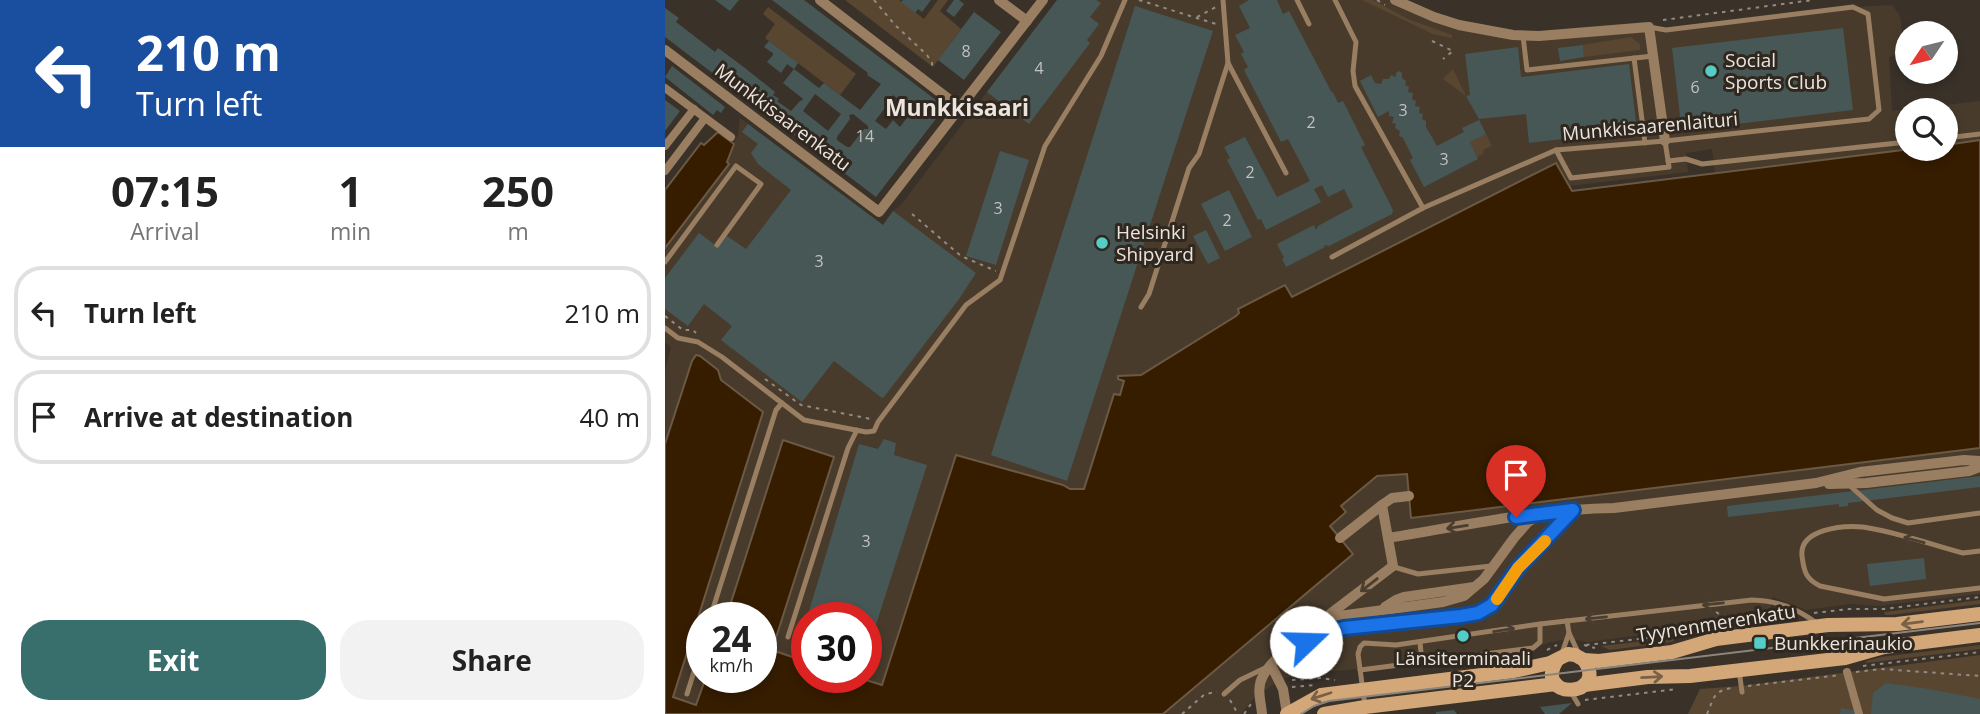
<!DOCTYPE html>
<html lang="en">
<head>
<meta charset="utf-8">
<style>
  body { margin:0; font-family:"Open Sans",sans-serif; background:#f2f2f2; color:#222; height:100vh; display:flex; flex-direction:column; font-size:26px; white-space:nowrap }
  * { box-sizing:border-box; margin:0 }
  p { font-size:23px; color:#767676 }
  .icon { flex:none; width:38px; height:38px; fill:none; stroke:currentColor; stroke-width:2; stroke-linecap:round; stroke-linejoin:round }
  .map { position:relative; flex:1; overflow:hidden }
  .drawer { display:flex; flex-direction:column; background:#fff; width:665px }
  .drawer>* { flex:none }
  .banner { background:#1a4fa0; color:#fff; overflow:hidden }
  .needle { width:46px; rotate:235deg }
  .tools { position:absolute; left:1230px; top:21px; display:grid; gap:14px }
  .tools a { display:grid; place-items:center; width:63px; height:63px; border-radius:50%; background:#fff; box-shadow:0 4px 10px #0003; font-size:35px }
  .speed { position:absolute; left:21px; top:602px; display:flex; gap:14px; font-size:35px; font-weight:700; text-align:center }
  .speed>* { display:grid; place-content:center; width:91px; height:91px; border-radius:50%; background:#fff; box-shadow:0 4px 10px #0003; line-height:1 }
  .speed small { font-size:18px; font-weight:400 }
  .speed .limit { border:10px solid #d22; background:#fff; color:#111 }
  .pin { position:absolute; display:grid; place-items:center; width:60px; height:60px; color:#fff; margin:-72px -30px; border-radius:50% 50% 50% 0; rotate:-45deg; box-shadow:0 0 7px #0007 }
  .pin .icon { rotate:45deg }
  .me { position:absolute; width:77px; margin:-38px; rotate:69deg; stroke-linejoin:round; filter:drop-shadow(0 0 5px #0008) }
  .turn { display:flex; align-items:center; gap:24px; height:147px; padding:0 21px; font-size:32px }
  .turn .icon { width:91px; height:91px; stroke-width:2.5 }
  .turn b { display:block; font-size:49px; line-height:60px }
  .eta { display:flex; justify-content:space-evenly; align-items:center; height:119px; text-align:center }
  .eta b { font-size:42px; font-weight:700; line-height:49px }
  .cta { display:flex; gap:14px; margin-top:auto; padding:14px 21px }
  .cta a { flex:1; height:80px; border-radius:28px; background:#386f6c; color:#fff; font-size:28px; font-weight:700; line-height:80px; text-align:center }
  .cta a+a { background:#f2f2f2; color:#222 }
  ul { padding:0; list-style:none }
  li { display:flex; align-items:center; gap:21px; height:94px; margin:0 14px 10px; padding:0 7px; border:4px solid #e0e0e0; border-radius:28px }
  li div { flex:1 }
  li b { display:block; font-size:26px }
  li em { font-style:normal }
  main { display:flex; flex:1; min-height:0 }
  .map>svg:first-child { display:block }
  .built { fill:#483b2c }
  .green { fill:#594631 }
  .water { fill:#361d00; stroke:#6c5943; stroke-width:2 }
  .building { fill:#475756; fill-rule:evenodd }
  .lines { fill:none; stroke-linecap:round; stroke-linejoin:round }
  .path { stroke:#928b84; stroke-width:2; stroke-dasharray:3.5 5; stroke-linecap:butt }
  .service { stroke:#997e61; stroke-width:5 }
  .pedestrian { stroke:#997e61; stroke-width:8 }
  .minor { stroke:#997e61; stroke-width:10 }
  .secondary { stroke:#d3a778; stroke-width:14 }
  .tram { stroke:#8c857d; stroke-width:2 }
  .oneway { stroke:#4a3e30 }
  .oneway2 { stroke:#796147 }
  .route-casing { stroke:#114b97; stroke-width:18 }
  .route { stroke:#1a73e8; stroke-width:12 }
  .slow { stroke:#f59e0b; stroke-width:12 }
  .poi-dot { fill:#54cdc7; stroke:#30281f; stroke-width:2.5 }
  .labels { text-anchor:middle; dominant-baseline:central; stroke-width:6; stroke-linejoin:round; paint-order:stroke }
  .number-label { font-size:16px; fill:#c2c2bd }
  .poi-label { font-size:19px; fill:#ebe5df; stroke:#30281f; text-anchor:start }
  .street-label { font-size:19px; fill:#ebe5df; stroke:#30281f }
  .quarter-label { font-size:23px; font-weight:bold; fill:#ebe5df; stroke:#30281f }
</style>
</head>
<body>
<main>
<section class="drawer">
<div class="banner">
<div class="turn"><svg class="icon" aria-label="left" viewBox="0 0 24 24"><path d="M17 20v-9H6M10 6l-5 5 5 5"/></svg><div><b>210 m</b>Turn left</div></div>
</div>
<div class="eta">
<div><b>07:15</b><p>Arrival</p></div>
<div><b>1</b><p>min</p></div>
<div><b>250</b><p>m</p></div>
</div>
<ul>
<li><svg class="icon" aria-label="left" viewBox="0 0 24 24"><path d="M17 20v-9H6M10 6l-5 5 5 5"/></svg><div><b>Turn left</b></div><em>210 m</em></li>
<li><svg class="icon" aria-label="arrive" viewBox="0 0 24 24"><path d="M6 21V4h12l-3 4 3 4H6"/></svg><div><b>Arrive at destination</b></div><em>40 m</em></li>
</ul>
<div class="cta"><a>Exit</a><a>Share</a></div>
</section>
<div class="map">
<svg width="1315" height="714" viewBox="0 0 1315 714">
  <rect width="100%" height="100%" fill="#3a3229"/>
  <g class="built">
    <path d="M392,0H730L740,5L848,35L1001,30L1188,7L1227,5L1235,16L1240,55L1224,57L1227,111L1315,101V140L1281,145V110H1242V149H1246L1050,172L1047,149L1021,153L1023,172L904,186L891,163L627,297L620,285L476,375L454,376L459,381L455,396L449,394L419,489H405L398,485L291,455L217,685L191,677H201V618H142V662L107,650L169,457L118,440L61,618H37V677H41L33,704L8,698L98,412L56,380L53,370L36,356L27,362L0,444V371L6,347L0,342V190L36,143L39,145L53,132L69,143L73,135L75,118L218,225L228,211L235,206Z"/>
    <path d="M1315,448V594L1212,606L1185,604L1141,610L1108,597L1105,611L1049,619L1011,630L923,642L904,639L886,642L868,648L757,663L638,674L616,679L589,698L576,714H498L687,554L665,527L676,506L712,476L742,474L747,518Z"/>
  </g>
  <g class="green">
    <path d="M180,0H234L259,19L273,0H283L275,11L296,29L268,67Z"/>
    <path d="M697,0H708L743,19L787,35V38L768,34Z"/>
    <path d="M103,7L191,74L175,95L100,38L110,24L98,14Z"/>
    <path d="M966,37L975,44V50L919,57L918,45Z"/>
    <path d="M788,69L801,96L778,79Z"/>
    <path d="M821,134L827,146L818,150L819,153L812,157L805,142Z"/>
    <path d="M1315,600V604L1225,615H1220L1219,612Z"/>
    <path d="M1008,638L1009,641L1006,642L945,650L936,646Z"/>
    <path d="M1315,645V649L1201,663V661L1216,657Z"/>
    <path d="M1315,655V714H1023L1035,689L1076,686Z"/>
  </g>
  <g class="water">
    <path d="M53,132L69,144L62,162L64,164L0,248V190L36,143L39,145Z"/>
    <path d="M1315,140V448L746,518L742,474L712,476L676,506L681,512L665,526L688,554L498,714H0V444L27,361L31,355L35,356L53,370L56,380L98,412L8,697L31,705L41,677H96V618H61L118,440L169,457L107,650L142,662V677H191L217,685L291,455L398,485L405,489H419L449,394L455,395L459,381L453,379V376L476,375L571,316L574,313L573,309L620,285L627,297L891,163L907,191L1246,149H1281V145Z"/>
  </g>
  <g class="building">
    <path d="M50,0H74L65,11Z"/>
    <path d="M107,0H139L280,107L211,197L0,37V8L14,18L11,22L50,52L53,48L80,68L110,92L108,95L114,99L112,101L126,111L135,101L138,100L137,98L118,83L129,69L154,88L159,83L195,110L216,84L202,75L203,73ZM150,94L176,114L163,131L138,111ZM228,95L248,110L235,127L228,120L221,129L210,121L226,100ZM188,114L203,126V129H199L185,147H182L172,140V137L185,119L184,115Z"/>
    <path d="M238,0H266L257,12L253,9L250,13L236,2Z"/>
    <path d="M289,0H294L299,4L289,17L281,11Z"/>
    <path d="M392,0H431L436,3L425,17L434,24L422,40L425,43L364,124L322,92Z"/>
    <path d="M584,0H612L618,14L624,11L667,93L668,92L673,103L678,101L700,145L696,147L728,210L727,214L664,246L659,245L660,247L621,267L617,259L619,258L612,244L649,225L651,230L653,226L688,207L679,189L663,197L657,185L649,189L656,202L601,230L596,219L593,220L587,208L562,160L565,158L559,147L580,137L612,197L645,181L623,139L616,142L579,70L583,67L576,54L579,52L570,35L585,28L574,6Z"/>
    <path d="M470,6L548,31L402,481L326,455Z"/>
    <path d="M309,12L336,32L299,80L273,60Z"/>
    <path d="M1178,28L1188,110L1039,128V131L1029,132H1026L1024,123L1016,124L1007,48Z"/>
    <path d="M104,41L133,63L129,69L122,64L116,73L102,62L108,55V53L99,47Z"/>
    <path d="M918,45L919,57L895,61L893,48Z"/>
    <path d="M853,47L856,77L964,64L972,130L864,143L861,114L814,119L801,96L805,95L800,54Z"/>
    <path d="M7,66L60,107L56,113L52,110L48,115L0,77Z"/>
    <path d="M734,71L737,73V78L741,81L740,85L744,87L743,92L748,93L747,99L751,101L750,106L755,107L754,113L758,114L757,119L761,121V127L772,146L799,132L797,128L814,120L821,134L805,142L813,159L759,187L745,160L748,158L738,138H739L734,136L735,131L730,128L731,124L727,123L729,117L724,116V111L713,117L695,81L706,75L710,83L716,84L718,79H724L726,75L731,77V73Z"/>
    <path d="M0,100L15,111L0,131Z"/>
    <path d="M83,124L218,225L228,211L311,273L294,299L219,397L217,398L169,361L137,402L56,340L67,326L39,304L23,326L0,309V278L34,233L53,247L62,236L81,249L126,190L93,164L86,153L93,144L77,132Z"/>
    <path d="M335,151L364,160L331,265L301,256Z"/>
    <path d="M564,190L587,237L560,251L536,204Z"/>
    <path d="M541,230L555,258L543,264L528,236Z"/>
    <path d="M219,439L231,443L229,455L262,465L202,653L201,618H142L194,444L213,449Z"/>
    <path d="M1315,476V487L1183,503V506L1174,507V504L1063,517L1062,506Z"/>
    <path d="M1259,558L1261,579L1205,586L1202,564Z"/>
    <path d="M142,619V642L135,640Z"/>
    <path d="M1221,683L1264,689L1315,699V714H1206L1208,693Z"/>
    <path d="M907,703L894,714H880L875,707Z"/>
    <path d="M1176,708L1192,711L1191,714H1175Z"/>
    <path d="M789,710L792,714H771V712Z"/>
  </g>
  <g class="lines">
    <g class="path">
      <path d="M209,0L230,25L262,55L267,63V69"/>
      <path d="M474,0L551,24"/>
      <path d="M712,0L720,5"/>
      <path d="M532,17L551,7"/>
      <path d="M998,20L1148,0"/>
      <path d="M767,41L788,51L778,59"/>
      <path d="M247,214L296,256L331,271"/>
      <path d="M0,316L18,330H28L31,333"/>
      <path d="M100,379L136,405L206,419"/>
      <path d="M1051,612L1056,615L1058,624"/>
      <path d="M1149,613L1184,609H1219L1315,597"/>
      <path d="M919,645L930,648"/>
      <path d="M921,645L1017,634L1035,627L1056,624L1123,616"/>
      <path d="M882,650L892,645"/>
      <path d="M1198,666L1315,652"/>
      <path d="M1191,672L1216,669L1315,676"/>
      <path d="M627,680L655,678L670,680"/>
      <path d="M1083,686L1175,675"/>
      <path d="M627,687L649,685"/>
      <path d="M565,700L573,714"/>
      <path d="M920,700L1012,689"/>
      <path d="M517,714L540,694L552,692"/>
      <path d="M579,714L586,704"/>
      <path d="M1042,714C1049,698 1048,691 1067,688"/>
    </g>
    <g class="service">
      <path d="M632,0L644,24"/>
      <path d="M670,0L691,42L688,71L690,86L758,208"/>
      <path d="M858,36L862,70L988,56"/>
      <path d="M969,58L980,143"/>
      <path d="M563,63L621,173"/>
      <path d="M1281,138L1315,134"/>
      <path d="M891,150L906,178L1004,167L1000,141"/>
      <path d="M1003,161L1021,159L1037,164L1242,142"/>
      <path d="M667,257L758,208L891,150L1000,141L1204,119L1214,110L1203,14L1188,7L1001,30L984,27"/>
      <path d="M0,262L71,166L96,184L52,245"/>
      <path d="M476,307L484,294L524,168L534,154L563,63L558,0"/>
      <path d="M0,328L13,338L33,342L57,357L139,420L201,432L209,431L213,422L301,305L335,280L380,146L436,56L460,0"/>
      <path d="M1184,485L1212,510L1227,518L1243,523L1315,513"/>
      <path d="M1315,551L1298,553C1268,545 1228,531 1198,527C1178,525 1134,529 1137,556C1139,572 1141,579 1155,586L1219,599L1315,588"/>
      <path d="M729,567L753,574L826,566"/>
      <path d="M45,618L111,410L117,403"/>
      <path d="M902,621L904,633L913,652"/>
      <path d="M123,637L183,448L192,430"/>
      <path d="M755,642L757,663"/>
      <path d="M897,653L904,633"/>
      <path d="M695,670L868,648L875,642V624"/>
      <path d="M1074,670L1077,692"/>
      <path d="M906,692L913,704"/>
      <path d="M22,694L37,646"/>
      <path d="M559,694L575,680L600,668"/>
      <path d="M700,706L693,654L695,647L699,643L731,645L875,624L1087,600C1114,601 1131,608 1153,624"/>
    </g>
    <g class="pedestrian">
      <path d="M0,88L66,137"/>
      <path d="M0,146L29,109"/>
      <path d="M0,171L40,118"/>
      <path d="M1182,672L1194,714"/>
    </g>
    <g class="minor">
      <path d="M155,0L294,107"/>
      <path d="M334,0L362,21"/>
      <path d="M730,0L769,17L794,25L848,35L874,36L984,27L1000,141"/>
      <path d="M0,50L214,212L378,0"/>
      <path d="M1164,484L1201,483L1304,471L1315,467"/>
      <path d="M675,538L717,505"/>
      <path d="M723,538C798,526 873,509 949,508L1151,483L1195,472L1299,460L1315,461"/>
      <path d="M720,607L731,600L739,597L809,587"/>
      <path d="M661,617L728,566L717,505L727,498L744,496"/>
      <path d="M628,649L655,634L679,628L813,613L827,605L853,568L908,510"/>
      <path d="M606,665L618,689L622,714"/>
      <path d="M597,714C596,701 591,688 598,676C605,662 636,634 649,626C657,620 665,618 674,616L778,602L799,596L819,579L849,538L863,522L872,516"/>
    </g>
    <g class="secondary">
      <path d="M892,660C867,701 945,698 919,660"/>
      <path d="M919,685L983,677L1025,676L1180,658L1219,647L1315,635"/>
      <path d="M622,714L656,695L849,671L885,663L903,654L910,655L919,660L934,661L1007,652L1051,639L1163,625L1232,624L1315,614"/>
      <path d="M659,714L700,707L891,684"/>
    </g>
    <path class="tram" d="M636,714L649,706L664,701L1315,623"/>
  </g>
  <defs><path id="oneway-shaft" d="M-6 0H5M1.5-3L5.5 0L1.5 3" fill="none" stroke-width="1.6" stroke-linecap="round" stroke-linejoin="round" transform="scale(1.75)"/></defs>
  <g class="oneway">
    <use href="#oneway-shaft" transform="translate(792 527) rotate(171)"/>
    <use href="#oneway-shaft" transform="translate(1249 540) rotate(-165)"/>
    <use href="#oneway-shaft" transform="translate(704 585) rotate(142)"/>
    <use href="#oneway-shaft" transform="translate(1048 604) rotate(174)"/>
    <use href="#oneway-shaft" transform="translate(931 618) rotate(174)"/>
    <use href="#oneway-shaft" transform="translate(839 630) rotate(-9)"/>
  </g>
  <g class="oneway2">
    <use href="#oneway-shaft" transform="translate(1247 623) rotate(173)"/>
    <use href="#oneway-shaft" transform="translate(987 677) rotate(-3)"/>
    <use href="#oneway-shaft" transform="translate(656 696) rotate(162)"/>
  </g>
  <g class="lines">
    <defs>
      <path id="route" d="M641,642L655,634L679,628L796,616L813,613L827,605L853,568L908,510L851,517"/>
    </defs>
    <use href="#route" class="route-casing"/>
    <use href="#route" class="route"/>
    <path class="slow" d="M832,599L853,568L880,541"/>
  </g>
  <g class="poi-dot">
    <circle cx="1046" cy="71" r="7"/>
    <circle cx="437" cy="243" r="7"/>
    <circle cx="798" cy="636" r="7"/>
    <rect x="1088" y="636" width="14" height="14" rx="3.5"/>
  </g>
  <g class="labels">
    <g class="number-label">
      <text x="301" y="51">8</text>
      <text x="374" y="68">4</text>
      <text x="1030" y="87">6</text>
      <text x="738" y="110">3</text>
      <text x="646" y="122">2</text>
      <text x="200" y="136">14</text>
      <text x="779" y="159">3</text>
      <text x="585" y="172">2</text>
      <text x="333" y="208">3</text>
      <text x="562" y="220">2</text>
      <text x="154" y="261">3</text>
      <text x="201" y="541">3</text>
    </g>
    <g class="poi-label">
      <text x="1060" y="60">Social<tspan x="1060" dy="22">Sports Club</tspan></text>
      <text x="451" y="232">Helsinki<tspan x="451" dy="22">Shipyard</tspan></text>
      <text x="1109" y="643">Bunkkerinaukio</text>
      <text x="798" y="658" text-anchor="middle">Länsiterminaali<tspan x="798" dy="22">P2</tspan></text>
    </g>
    <g class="street-label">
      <text transform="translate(118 117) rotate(37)">Munkkisaarenkatu</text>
      <text transform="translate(985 126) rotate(-5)">Munkkisaarenlaituri</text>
      <text transform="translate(1051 623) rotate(-9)">Tyynenmerenkatu</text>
    </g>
    <g class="quarter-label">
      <text x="292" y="107">Munkkisaari</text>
    </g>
  </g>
</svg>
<div class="tools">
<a><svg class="needle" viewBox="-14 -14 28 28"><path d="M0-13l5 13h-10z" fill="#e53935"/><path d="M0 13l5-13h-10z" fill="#767676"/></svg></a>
<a><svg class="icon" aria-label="search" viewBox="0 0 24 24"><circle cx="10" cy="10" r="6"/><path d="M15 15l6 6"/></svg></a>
</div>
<div class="speed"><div>24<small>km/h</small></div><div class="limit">30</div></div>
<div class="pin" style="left:851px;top:517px;background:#d93025"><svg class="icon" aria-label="arrive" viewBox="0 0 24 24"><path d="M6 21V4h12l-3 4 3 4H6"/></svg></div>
<svg class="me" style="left:641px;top:642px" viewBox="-20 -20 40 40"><circle r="19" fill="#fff"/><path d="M0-13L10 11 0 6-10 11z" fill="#1a73e8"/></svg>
</div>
</main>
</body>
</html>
